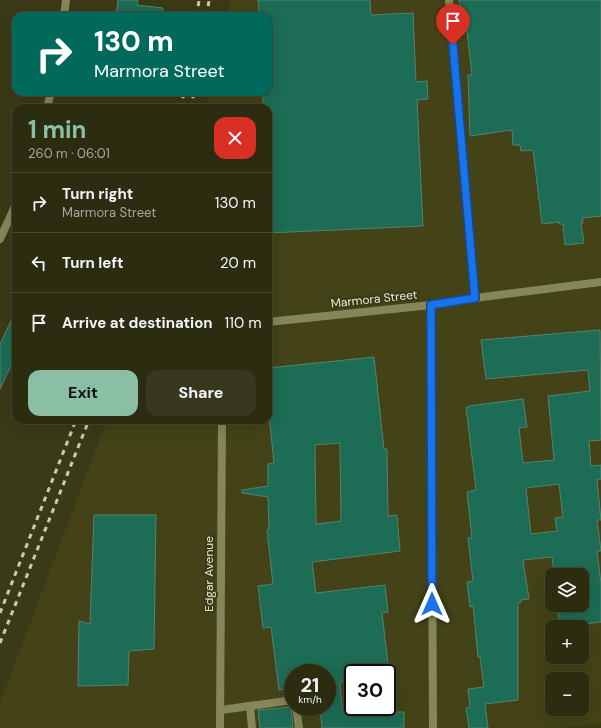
<!DOCTYPE html>
<html lang="en">
<head>
<meta charset="utf-8">
<style>
  body { margin:0; font-family:"DM Sans",sans-serif; background:#38381f; color:#f1f3f6; height:100vh; display:flex; flex-direction:column; font-size:15px; white-space:nowrap }
  * { box-sizing:border-box; margin:0 }
  p { font-size:13px; color:#a6a79f }
  .icon { flex:none; width:22px; height:22px; fill:none; stroke:currentColor; stroke-width:2; stroke-linecap:round; stroke-linejoin:round }
  .map { position:relative; flex:1; overflow:hidden }
  .details { position:absolute; left:12px; top:104px; width:260px; height:320px; display:flex; flex-direction:column; background:#2c2c11; border-radius:12px; box-shadow:0 4px 16px #0002,0 0 0 1px #484831 }
  .details>* { flex:none }
  .top-card { position:absolute; left:12px; top:12px; width:260px; height:84px; border-radius:12px; box-shadow:0 4px 16px #0002,0 0 0 1px #484831; background:#00695c; color:#fff; overflow:hidden }
  .fabs { position:absolute; left:545px; top:568px; display:grid; gap:8px }
  .fabs a { display:grid; place-items:center; width:44px; height:44px; border-radius:8px; background:#2c2c11; box-shadow:0 4px 16px #0002,0 0 0 1px #484831; font-size:20px }
  .speed { position:absolute; left:284px; top:664px; display:flex; gap:8px; font-size:20px; font-weight:700; text-align:center }
  .speed>* { display:grid; place-content:center; width:52px; height:52px; border-radius:50%; background:#2c2c11; box-shadow:0 4px 16px #0002,0 0 0 1px #484831; line-height:1 }
  .speed small { font-size:10px; font-weight:400 }
  .speed .limit { border:2px solid #111; border-radius:6px; background:#fff; color:#111 }
  .pin { position:absolute; display:grid; place-items:center; width:34px; height:34px; color:#fff; margin:-41px -17px; border-radius:50% 50% 50% 0; rotate:-45deg; box-shadow:0 0 4px #0007 }
  .pin .icon { rotate:45deg }
  .me { position:absolute; width:44px; margin:-22px; rotate:0deg; stroke-linejoin:round; filter:drop-shadow(0 0 3px #0008) }
  .turn { display:flex; align-items:center; gap:14px; height:84px; padding:0 16px; font-size:18px }
  .turn .icon { width:52px; height:52px; stroke-width:2.5 }
  .turn b { display:block; font-size:28px; line-height:34px }
  .round { display:grid; place-items:center; flex:none; width:42px; height:42px; border-radius:12px; background:#38381f }
  .head { display:flex; align-items:center; justify-content:space-between; height:68px; padding:0 16px }
  h1 { font-size:24px; font-weight:700; line-height:30px; color:#8abfa5 }
  .action { display:flex; gap:8px; margin-top:auto; padding:8px 16px }
  .action a { flex:1; height:46px; border-radius:12px; background:#8abfa5; color:#111; font-size:16px; font-weight:700; line-height:46px; text-align:center }
  .action a+a { background:#38381f; color:#f1f3f6 }
  ul { padding:0; list-style:none }
  li { display:flex; align-items:center; gap:12px; height:60px; padding:0 16px; border-top:1px solid #484831 }
  li div { flex:1 }
  li b { display:block; font-size:15px }
  li em { font-style:normal }
  .map>svg:first-child { display:block }
  .built { fill:#434317; fill-rule:evenodd }
  .building { fill:#1d6c55; stroke:#568171; fill-rule:evenodd }
  .lines { fill:none; stroke-linecap:round; stroke-linejoin:round }
  .service { stroke:#858659; stroke-width:8 }
  .minor { stroke:#858659; stroke-width:8 }
  .rail { stroke:#c9cab2; stroke-width:3; stroke-dasharray:5 5; stroke-linecap:butt }
  .route-casing { stroke:#114b97; stroke-width:10 }
  .route { stroke:#1a73e8; stroke-width:7 }
  .labels { text-anchor:middle; dominant-baseline:central; stroke-width:4; stroke-linejoin:round; paint-order:stroke }
  .street-label { font-size:12px; fill:#eaebd6; stroke:#3a3a17 }
</style>
</head>
<body>
<div class="map">
<svg width="601" height="728" viewBox="0 0 601 728">
  <rect width="100%" height="100%" fill="#3a3a17"/>
  <path class="built" d="M230,0H601V723L559,728H0V703L107,420H268V108H205L209,92H268V16H228ZM552,575H582V605H552ZM552,627H582V657H552ZM293,673H327V707H293ZM353,673H387V707H353ZM552,679H582V709H552Z"/>
  <g class="building">
    <path d="M118,0H138L137,5L163,8L162,16H116Z"/>
    <path d="M258,0H370L371,15L413,13L416,82L427,81L428,99L417,100L423,226L268,233V108H263V92H268V16H259Z"/>
    <path d="M459,0H601V216L582,218L583,223H581L584,243L565,245L563,224H559V222L542,224L533,150L521,151L520,145H513L512,130L470,136L468,75H472L467,31H463Z"/>
    <path d="M16,310V355L0,389V344Z"/>
    <path d="M600,330L601,440L589,441L591,466L601,465V479L597,480L601,520H597L601,551H597L601,583V622L560,627L557,605H582V575H554L552,557L523,560L529,599L521,600V602L518,603V700L485,704L488,728H469L466,708L470,707L468,689L484,687L480,657H478L473,606L470,607L467,582L473,581L468,538H472L467,492L476,490L466,407H469V406L523,399L527,427L519,428L523,463L554,460L548,396L590,391L588,370L486,379L481,340ZM559,484L563,517L555,518L557,531L531,534L526,488Z"/>
    <path d="M374,357L384,449H387L388,516L397,515L400,551L312,562L316,593L385,585L388,612L382,613L389,673H353V680L340,682L342,707H379L380,712H404V728H322L320,707H327V673H293V688L279,690L271,627L263,628L258,586L273,584L267,530L269,529L268,497L242,493V490L268,486V464L274,463L268,406V368ZM340,443L341,521L316,524L315,445Z"/>
    <path d="M94,515H156L154,649L129,651L128,685L78,686L79,621L90,624Z"/>
    <path d="M291,707L293,728H260L258,710Z"/>
  </g>
  <g class="lines">
    <g class="service">
      <path d="M449,0L475,298"/>
      <path d="M250,706L252,728"/>
      <path d="M296,707L299,728"/>
      <path d="M221,710L293,700"/>
    </g>
    <g class="minor">
      <path d="M64,16L66,0"/>
      <path d="M47,108L51,92"/>
      <path d="M0,239L16,204"/>
      <path d="M431,305L433,728"/>
      <path d="M268,322L431,305L475,298L601,282"/>
      <path d="M220,728L222,420"/>
    </g>
    <g class="rail">
      <path d="M197,16L199,0"/>
      <path d="M207,16L209,0"/>
      <path d="M181,108L184,92"/>
      <path d="M191,108L194,92"/>
      <path d="M0,613L76,420"/>
      <path d="M0,643L89,420"/>
    </g>
  </g>
  <g class="lines">
    <defs>
      <path id="route" d="M432,604L431,305L475,298L453,45"/>
    </defs>
    <use href="#route" class="route-casing"/>
    <use href="#route" class="route"/>
  </g>
  <g class="labels">
    <g class="street-label">
      <text transform="translate(374 299) rotate(-6)">Marmora Street</text>
      <text transform="translate(209 574) rotate(-90)">Edgar Avenue</text>
    </g>
  </g>
</svg>
<div class="fabs">
<a><svg class="icon" aria-label="layers" viewBox="0 0 24 24"><path d="M12 4l9 5-9 5-9-5zM3 14l9 5 9-5"/></svg></a>
<a>+</a>
<a>−</a>
</div>
<div class="speed"><div>21<small>km/h</small></div><div class="limit">30</div></div>
<div class="pin" style="left:453px;top:45px;background:#d93025"><svg class="icon" aria-label="arrive" viewBox="0 0 24 24"><path d="M6 21V4h12l-3 4 3 4H6"/></svg></div>
<svg class="me" style="left:432px;top:604px" viewBox="-20 -20 40 40"><path d="M0-17L14 15 0 8-14 15z" fill="#1a73e8" stroke="#fff" stroke-width="4"/></svg>
<div class="top-card">
<div class="turn"><svg class="icon" aria-label="right" viewBox="0 0 24 24"><path d="M7 20v-9h11M14 6l5 5-5 5"/></svg><div><b>130 m</b>Marmora Street</div></div>
</div>
<section class="details">
<div class="head"><div><h1>1 min</h1><p>260 m · 06:01</p></div><a class="round" style="background:#d93025;color:#fff"><svg class="icon" aria-label="close" viewBox="0 0 24 24"><path d="M6 6l12 12M18 6L6 18"/></svg></a></div>
<ul>
<li><svg class="icon" aria-label="right" viewBox="0 0 24 24"><path d="M7 20v-9h11M14 6l5 5-5 5"/></svg><div><b>Turn right</b><p>Marmora Street</p></div><em>130 m</em></li>
<li><svg class="icon" aria-label="left" viewBox="0 0 24 24"><path d="M17 20v-9H6M10 6l-5 5 5 5"/></svg><div><b>Turn left</b></div><em>20 m</em></li>
<li><svg class="icon" aria-label="arrive" viewBox="0 0 24 24"><path d="M6 21V4h12l-3 4 3 4H6"/></svg><div><b>Arrive at destination</b></div><em>110 m</em></li>
</ul>
<div class="action"><a>Exit</a><a>Share</a></div>
</section>
</div>
</body>
</html>
